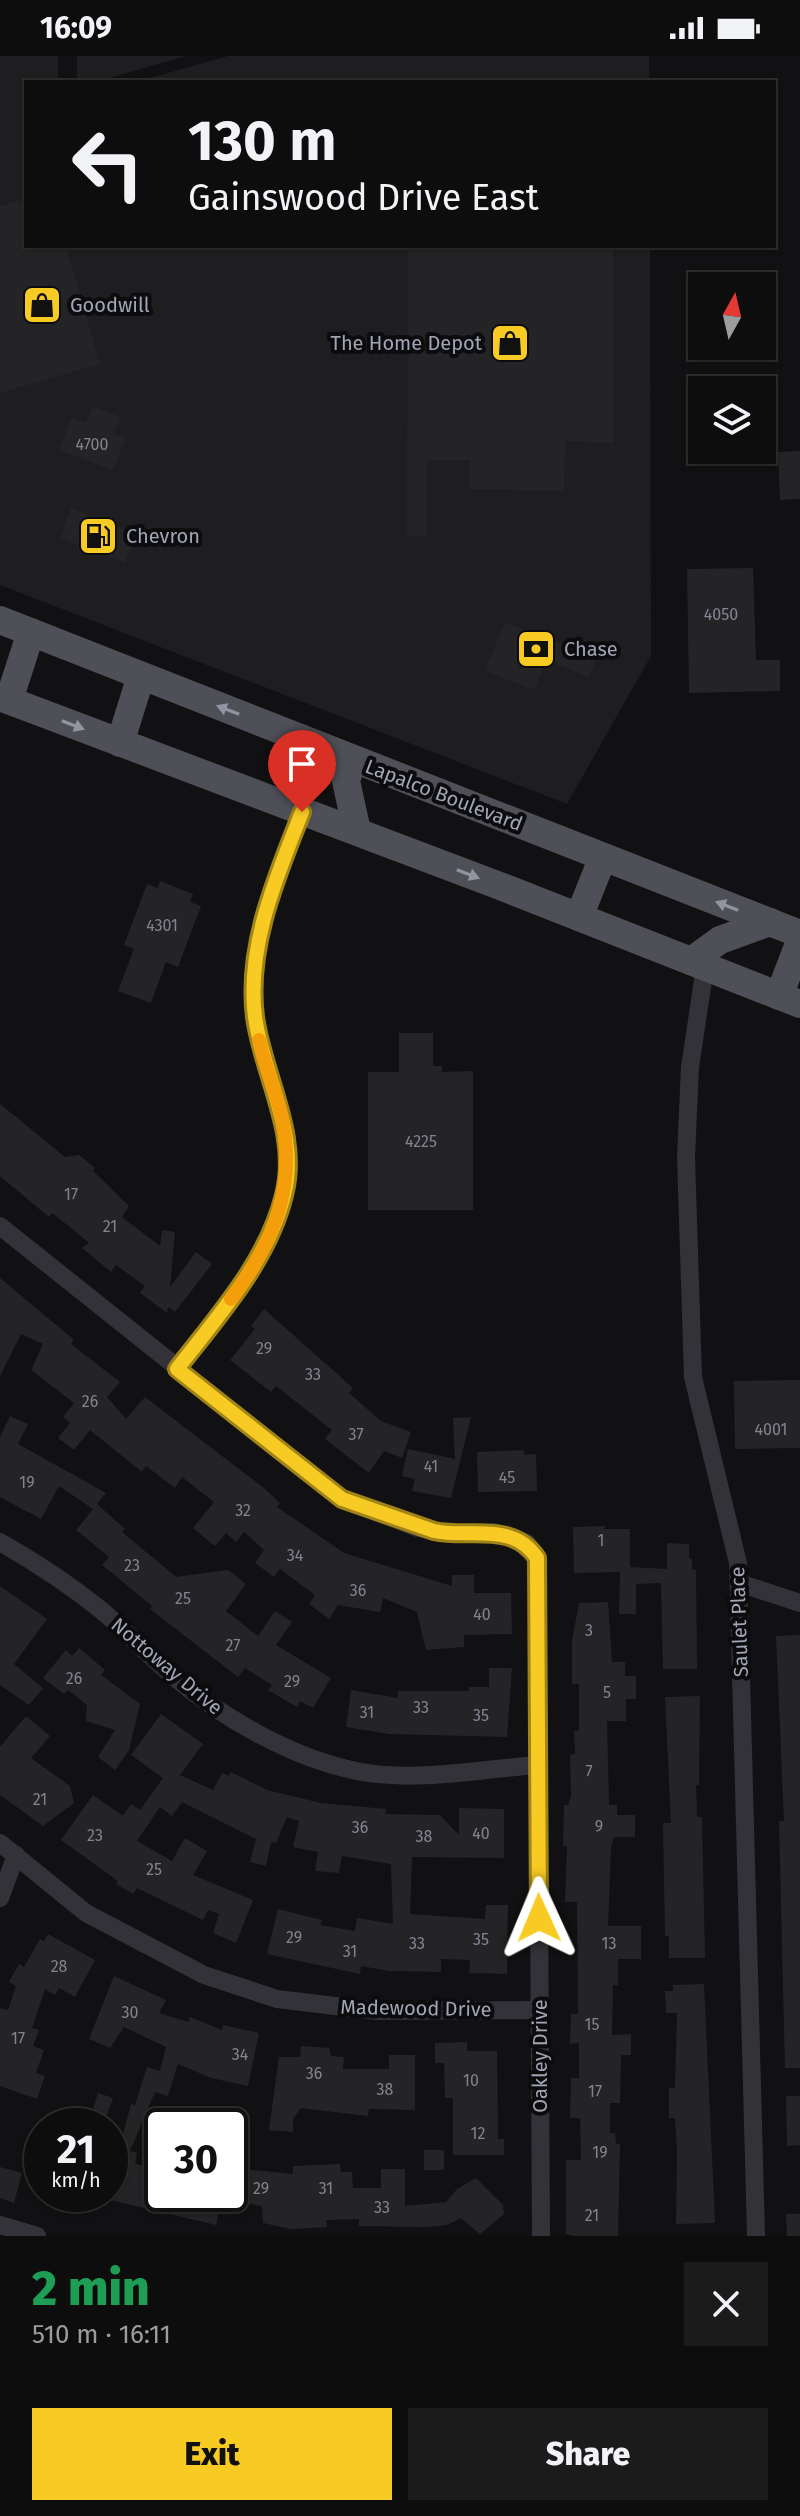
<!DOCTYPE html>
<html lang="en">
<head>
<meta charset="utf-8">
<style>
  body { margin:0; font-family:"Fira Sans",sans-serif; background:#1b1b1c; color:#f1f3f6; height:100vh; display:flex; flex-direction:column; font-size:30px; white-space:nowrap }
  * { box-sizing:border-box; margin:0 }
  p { font-size:26px; color:#9a9c9e }
  .icon { flex:none; width:44px; height:44px; fill:none; stroke:currentColor; stroke-width:2; stroke-linecap:round; stroke-linejoin:round }
  .map { position:relative; height:2180px; overflow:hidden }
  .panel { display:flex; flex-direction:column; background:#0d0d0e; flex:1 }
  .panel>* { flex:none }
  .hud { position:absolute; left:24px; top:24px; width:752px; height:168px; border-radius:0px; box-shadow:0 2px 6px #0004,0 0 0 2px #2d2d2e; background:#0d0d0e; color:#f1f3f6; overflow:hidden }
  .needle { width:52px; rotate:8deg }
  .controls { position:absolute; left:688px; top:216px; display:grid; gap:16px }
  .controls a { display:grid; place-items:center; width:88px; height:88px; border-radius:0px; background:#0d0d0e; box-shadow:0 2px 6px #0004,0 0 0 2px #2d2d2e; font-size:40px }
  .speed { position:absolute; left:24px; top:2052px; display:flex; gap:16px; font-size:40px; font-weight:700; text-align:center }
  .speed>* { display:grid; place-content:center; width:104px; height:104px; border-radius:50%; background:#0d0d0e; box-shadow:0 2px 6px #0004,0 0 0 2px #2d2d2e; line-height:1 }
  .speed small { font-size:20px; font-weight:400 }
  .speed .limit { border:4px solid #111; border-radius:12px; background:#fff; color:#111 }
  .pin { position:absolute; display:grid; place-items:center; width:68px; height:68px; color:#fff; margin:-82px -34px; border-radius:50% 50% 50% 0; rotate:-45deg; box-shadow:0 0 8px #0007 }
  .pin .icon { rotate:45deg }
  .me { position:absolute; width:88px; margin:-44px; rotate:359deg; stroke-linejoin:round; filter:drop-shadow(0 0 6px #0008) }
  .turn { display:flex; align-items:center; gap:28px; height:168px; padding:0 32px; font-size:36px }
  .turn .icon { width:104px; height:104px; stroke-width:2.5 }
  .turn b { display:block; font-size:56px; line-height:68px }
  .round { display:grid; place-items:center; flex:none; width:84px; height:84px; border-radius:0px; background:#1b1b1c }
  .overview { display:flex; align-items:center; justify-content:space-between; height:136px; padding:0 32px }
  h1 { font-size:48px; font-weight:800; line-height:60px; color:#1e9e55 }
  .cta { display:flex; gap:16px; margin-top:auto; padding:16px 32px }
  .cta a { flex:1; height:92px; border-radius:0px; background:#f8cb24; color:#111; font-size:32px; font-weight:800; line-height:92px; text-align:center }
  .cta a+a { background:#1b1b1c; color:#f1f3f6 }
  .status { display:flex; justify-content:space-between; align-items:center; height:56px; padding:0 40px; background:#0d0d0e; direction:ltr }
  .status svg { height:22px; fill:currentColor }
  .map>svg:first-child { display:block }
  .built { fill:#1e1d20 }
  .building { fill:#242427 }
  .lines { fill:none; stroke-linecap:round; stroke-linejoin:round }
  .street { stroke:#323238; stroke-width:18 }
  .primary { stroke:#4e4f57; stroke-width:28 }
  .oneway { fill:#9194a1 }
  .route-casing { stroke:#a18417; stroke-width:20 }
  .route { stroke:#f8cb24; stroke-width:14 }
  .slow { stroke:#f59e0b; stroke-width:14 }
  .labels { text-anchor:middle; dominant-baseline:central; stroke-width:8; stroke-linejoin:round; paint-order:stroke }
  .number-label { font-size:16px; fill:#828490 }
  .poi-label { font-size:20px; fill:#a2a5b4; stroke:#0c0c0e; text-anchor:start }
  .street-label { font-size:20px; fill:#a2a5b4; stroke:#0c0c0e }
</style>
</head>
<body>
<div class="status"><b>16:09</b><svg viewBox="0 0 49 12"><path d="M0 12V9h3v3zM5 12V6h3v6zM10 12V3h3v9zM15 12V0h3v12zM26 1h20v11H26zM47 4h2v5h-2z"/></svg></div>
<div class="map">
<svg width="800" height="2180" viewBox="0 0 800 2180">
  <rect width="100%" height="100%" fill="#111113"/>
  <g class="built">
    <path d="M0,0H58V26H26V190H650L651,600L567,748L0,529Z"/>
    <path d="M77,0H186L95,26H77Z"/>
    <path d="M228,0H649V26H136Z"/>
  </g>
  <g class="building">
    <path d="M21,144L26,160V190H66L100,308L0,337V150Z"/>
    <path d="M408,190H613L614,387L565,385L564,435L469,433L470,404H427V480H407Z"/>
    <path d="M93,350L120,361L113,378L126,382L113,414L59,394L71,362L86,367Z"/>
    <path d="M800,395V443L780,444L778,396Z"/>
    <path d="M71,452L136,478L125,507L60,482Z"/>
    <path d="M753,512L756,604H780V635L689,637L687,513Z"/>
    <path d="M505,566L597,601L589,621L547,604L534,634L485,615Z"/>
    <path d="M160,825L193,838L190,846L201,850L178,911L166,906L151,947L118,935L134,893L124,889L147,828L158,832Z"/>
    <path d="M399,977H433V1010H442V1016L473,1015V1154H368V1016H399Z"/>
    <path d="M0,1048L65,1101L79,1099L95,1112L93,1115L129,1150L122,1161L160,1190L162,1174L175,1176L170,1231L196,1196L212,1208L175,1256L168,1251L167,1257L140,1237L145,1230L116,1209L111,1216L82,1192L89,1187L80,1179L52,1157L49,1161L0,1120Z"/>
    <path d="M0,1222L74,1284L71,1288L120,1326L107,1341L126,1363L145,1341L264,1432L280,1447L277,1451L344,1497L452,1530V1519H474V1537H511L512,1578L464,1579V1591L426,1594L417,1556L383,1542L380,1556L338,1549L329,1563L309,1548L315,1539L280,1513L274,1521L255,1507L264,1494L244,1476L236,1486L226,1477L215,1490L193,1472L214,1446L182,1421L175,1432L146,1410L142,1416L90,1374L74,1394L58,1382L70,1367L63,1361L74,1347L31,1314L43,1288L21,1278L0,1320Z"/>
    <path d="M264,1253L353,1332L349,1337L381,1365L411,1376L402,1402L384,1395L369,1417L325,1383L332,1374L276,1330L271,1336L230,1304L255,1273L251,1270Z"/>
    <path d="M800,1324V1392L735,1393L734,1325Z"/>
    <path d="M10,1360L28,1368L18,1388L106,1437L97,1448L125,1473L122,1476L176,1521L228,1514L246,1528L226,1555L258,1580L275,1555L292,1566L276,1589L331,1622L313,1652L300,1645L297,1651L268,1634L272,1629L245,1612L238,1621L150,1553L152,1550L102,1509L109,1501L76,1474L93,1453L59,1430L41,1463L0,1441V1381Z"/>
    <path d="M471,1361L451,1442L412,1435L415,1423L402,1420L408,1393L455,1403L453,1362Z"/>
    <path d="M524,1394V1399L536,1398L537,1435L478,1436L477,1396Z"/>
    <path d="M606,1470L603,1473H630V1511L667,1513V1487L689,1488V1503H692V1514H696L697,1613H663L661,1527L636,1528V1558H619L620,1516L574,1517L573,1471Z"/>
    <path d="M0,1530L47,1563L14,1608L43,1632L29,1649L0,1629Z"/>
    <path d="M608,1546L612,1606H625V1620H636V1643H626V1665H607L609,1749H617V1759H635V1781H614L611,1791L608,1870H641V1903H618V1929H613L612,1979L631,1978V1999H621L620,2047H610V2077H615L616,2088H620L618,2180H574L566,2178V2104H581L580,2062H570L571,2022H579V1987L570,1988L571,1958H578L577,1846H565L567,1790H563L564,1749H568L571,1740L570,1699L575,1698L574,1675H579V1628H572V1585L579,1547Z"/>
    <path d="M800,1579V2012H785L779,1765H784L776,1580Z"/>
    <path d="M79,1592L105,1614L101,1619L140,1648L129,1694L115,1714L98,1701L115,1674L86,1665L87,1649L68,1634L64,1638L43,1622L66,1594L72,1600Z"/>
    <path d="M489,1612H512L507,1681L389,1678L346,1671L351,1634L398,1642V1635H469V1631H489Z"/>
    <path d="M700,1640L699,1729H696L697,1761H702L705,1902H669V1880H665L663,1767H671L665,1641Z"/>
    <path d="M161,1658L203,1688L180,1719L213,1734L222,1717L229,1720L231,1716L267,1734L321,1747L386,1753L385,1758L440,1759L459,1779V1752L504,1753V1802L412,1801L410,1858L485,1863L486,1849H508L507,1918L469,1917L470,1904L441,1903V1916L389,1915L361,1910L360,1918L267,1898L278,1853L322,1864L320,1869L355,1875L357,1862L393,1868L391,1808L342,1800L339,1817L315,1815L318,1796L293,1791L299,1765L287,1761L276,1787L271,1786L266,1810L250,1806L256,1783L182,1746L172,1760L160,1751L137,1785L172,1805L185,1782L207,1795L193,1819L253,1844L236,1887L213,1877L219,1858L208,1854L203,1864L137,1832L133,1838L116,1828L118,1825L61,1784L93,1739L123,1760L131,1748L140,1754L163,1722L131,1699Z"/>
    <path d="M26,1660L50,1680L31,1702L70,1730L74,1747L43,1770L0,1739V1691Z"/>
    <path d="M48,1878L95,1904L75,1941L59,1932L55,1939L45,1933L32,1972L39,1974L33,1990L44,1994L36,2017L45,2020L37,2043L0,2030V1952L8,1954L16,1930L9,1926L19,1908L24,1911L40,1883L44,1885Z"/>
    <path d="M114,1920L166,1944L159,1957L188,1966L190,1961L222,1974L223,1969L259,1977L248,2030L211,2022L178,2008L168,2040L155,2036L130,2095L137,2097L135,2108L162,2114V2138H222L216,2169L106,2143L131,2048L135,2049L147,2011L160,2015L166,1991L124,1971L110,1992L89,1983Z"/>
    <path d="M704,1928L715,2167L676,2168L677,2096L675,2062H669V2032H675L677,1957H666L665,1935H673V1929Z"/>
    <path d="M467,1986V1995H497L498,2083H504V2099H453V2042H445L444,2007H435V1987Z"/>
    <path d="M301,1990L329,1992L331,2000L344,2001L343,2013H389V1999H415V2054L369,2053L368,2060L301,2052L293,2063V2076L269,2074L279,2001H300Z"/>
    <path d="M98,2037L113,2042L105,2064L91,2060Z"/>
    <path d="M786,2040H800V2089L787,2090Z"/>
    <rect x="424" y="2094" width="20" height="20"/>
    <path d="M340,2108L341,2116H352L353,2132H381V2113H405V2150L446,2146L457,2133L476,2122L503,2149L504,2158L480,2178L461,2162L447,2169L425,2171L359,2170V2163L326,2164L327,2171L291,2173L263,2167L262,2150L237,2146L234,2112L293,2118V2110Z"/>
    <path d="M0,2111L22,2117L14,2147L0,2142Z"/>
    <path d="M786,2158H800V2180H787Z"/>
  </g>
  <g class="lines">
    <g class="street">
      <path d="M705,911L690,1011L686,1101L693,1321L738,1507L756,2180"/>
      <path d="M0,1170L342,1443L418,1472L450,1478L494,1476L527,1487L537,1502L541,2180"/>
      <path d="M177,1313C218,1260 268,1206 284,1139C300,1078 263,1020 255,961C246,890 277,820 302,756"/>
      <path d="M0,1486C35,1506 69,1528 101,1554C126,1575 148,1599 173,1620C224,1663 295,1704 362,1716C418,1726 482,1713 538,1709"/>
      <path d="M739,1527L800,1547"/>
      <path d="M0,1787L86,1857L204,1919L277,1943L377,1955L540,1954"/>
      <path d="M0,1842L16,1799"/>
      <path d="M0,2169L37,2180"/>
    </g>
    <g class="primary">
      <path d="M0,564L800,878"/>
      <path d="M0,641L500,830L800,948"/>
      <path d="M9,644L31,576"/>
      <path d="M120,687L141,620"/>
      <path d="M353,703L346,725L357,775"/>
      <path d="M579,861L603,801"/>
      <path d="M691,905L720,884L770,866"/>
      <path d="M779,940L800,885"/>
    </g>
  </g>
  <defs><path id="oneway-solid" d="M-6-.8H1V-3.2L6.5 0L1 3.2V.8H-6Z" transform="scale(2)"/></defs>
  <g class="oneway">
    <use href="#oneway-solid" transform="translate(228 654) rotate(-159)"/>
    <use href="#oneway-solid" transform="translate(73 669) rotate(21)"/>
    <use href="#oneway-solid" transform="translate(468 818) rotate(21)"/>
    <use href="#oneway-solid" transform="translate(727 850) rotate(-159)"/>
  </g>
  <g class="lines">
    <defs>
      <path id="route" d="M302,756C277,820 246,890 255,961C263,1020 300,1078 284,1139C268,1205 218,1260 177,1313L342,1443L434,1475C471,1483 512,1465 537,1502L539,1862"/>
    </defs>
    <use href="#route" class="route-casing"/>
    <use href="#route" class="route"/>
    <path class="slow" d="M231,1243C275,1185 298,1127 280,1054C274,1031 264,1008 259,984"/>
  </g>
  <defs>
    <symbol id="shop-square" viewBox="-11 -11 22 22"><rect x="-9" y="-9" width="18" height="18" rx="4" fill="#f8cb24" stroke="#0c0c0e"/><path d="M-5-2.5h2.3a2.7 3.5 0 0 1 5.4 0H5L5.5 6h-11ZM-1.5-2.5h3a1.5 2.3 0 0 0-3 0Z" fill="#111"/></symbol>
    <symbol id="fuel-square" viewBox="-11 -11 22 22"><rect x="-9" y="-9" width="18" height="18" rx="4" fill="#f8cb24" stroke="#0c0c0e"/><path d="M-5.5-6h7V0h2V4h1.3V-2.5L3-4.5l.8-.8L6-3V5H2.5V1h-1V6h-7ZM-4.2-4.7v3.2H.2V-4.7Z" fill="#111"/></symbol>
    <symbol id="bank-square" viewBox="-11 -11 22 22"><rect x="-9" y="-9" width="18" height="18" rx="4" fill="#f8cb24" stroke="#0c0c0e"/><path d="M-6-4H6V4H-6ZM0-2.3a2.3 2.3 0 1 0 0 4.6a2.3 2.3 0 1 0 0-4.6Z" fill="#111"/></symbol>
  </defs>
  <g fill-rule="evenodd">
    <use href="#shop-square" x="20" y="227" width="44" height="44"/>
    <use href="#shop-square" x="488" y="265" width="44" height="44"/>
    <use href="#fuel-square" x="76" y="458" width="44" height="44"/>
    <use href="#bank-square" x="514" y="571" width="44" height="44"/>
  </g>
  <g class="labels">
    <g class="number-label">
      <text x="92" y="388">4700</text>
      <text x="721" y="558">4050</text>
      <text x="162" y="869">4301</text>
      <text x="421" y="1085">4225</text>
      <text x="71" y="1138">17</text>
      <text x="110" y="1170">21</text>
      <text x="264" y="1292">29</text>
      <text x="313" y="1318">33</text>
      <text x="90" y="1345">26</text>
      <text x="771" y="1373">4001</text>
      <text x="356" y="1378">37</text>
      <text x="431" y="1410">41</text>
      <text x="507" y="1421">45</text>
      <text x="27" y="1426">19</text>
      <text x="243" y="1454">32</text>
      <text x="601" y="1484">1</text>
      <text x="295" y="1499">34</text>
      <text x="132" y="1509">23</text>
      <text x="358" y="1534">36</text>
      <text x="183" y="1542">25</text>
      <text x="482" y="1558">40</text>
      <text x="589" y="1574">3</text>
      <text x="233" y="1589">27</text>
      <text x="74" y="1622">26</text>
      <text x="292" y="1625">29</text>
      <text x="607" y="1636">5</text>
      <text x="421" y="1651">33</text>
      <text x="367" y="1656">31</text>
      <text x="481" y="1659">35</text>
      <text x="589" y="1715">7</text>
      <text x="40" y="1743">21</text>
      <text x="599" y="1770">9</text>
      <text x="360" y="1771">36</text>
      <text x="481" y="1777">40</text>
      <text x="95" y="1779">23</text>
      <text x="424" y="1780">38</text>
      <text x="154" y="1813">25</text>
      <text x="294" y="1881">29</text>
      <text x="481" y="1883">35</text>
      <text x="417" y="1887">33</text>
      <text x="609" y="1887">13</text>
      <text x="350" y="1895">31</text>
      <text x="59" y="1910">28</text>
      <text x="130" y="1956">30</text>
      <text x="592" y="1968">15</text>
      <text x="18" y="1982">17</text>
      <text x="240" y="1998">34</text>
      <text x="314" y="2017">36</text>
      <text x="471" y="2024">10</text>
      <text x="385" y="2033">38</text>
      <text x="595" y="2035">17</text>
      <text x="478" y="2077">12</text>
      <text x="600" y="2096">19</text>
      <text x="261" y="2132">29</text>
      <text x="326" y="2132">31</text>
      <text x="382" y="2151">33</text>
      <text x="592" y="2159">21</text>
    </g>
    <g class="poi-label">
      <text x="70" y="249">Goodwill</text>
      <text x="482" y="287" text-anchor="end">The Home Depot</text>
      <text x="126" y="480">Chevron</text>
      <text x="564" y="593">Chase</text>
    </g>
    <g class="street-label">
      <text transform="translate(444 739) rotate(21)">Lapalco Boulevard</text>
      <text transform="translate(739 1566) rotate(-92)">Saulet Place</text>
      <text transform="translate(167 1610) rotate(40)">Nottoway Drive</text>
      <text transform="translate(416 1952) rotate(1)">Madewood Drive</text>
      <text transform="translate(540 2000) rotate(-90)">Oakley Drive</text>
    </g>
  </g>
</svg>
<div class="controls">
<a><svg class="needle" viewBox="-14 -14 28 28"><path d="M0-13l5 13h-10z" fill="#e53935"/><path d="M0 13l5-13h-10z" fill="#9a9c9e"/></svg></a>
<a><svg class="icon" aria-label="layers" viewBox="0 0 24 24"><path d="M12 4l9 5-9 5-9-5zM3 14l9 5 9-5"/></svg></a>
</div>
<div class="speed"><div>21<small>km/h</small></div><div class="limit">30</div></div>
<div class="pin" style="left:302px;top:756px;background:#d93025"><svg class="icon" aria-label="arrive" viewBox="0 0 24 24"><path d="M6 21V4h12l-3 4 3 4H6"/></svg></div>
<svg class="me" style="left:539px;top:1862px" viewBox="-20 -20 40 40"><path d="M0-17L14 15 0 8-14 15z" fill="#f8cb24" stroke="#fff" stroke-width="4"/></svg>
<div class="hud">
<div class="turn"><svg class="icon" aria-label="left" viewBox="0 0 24 24"><path d="M17 20v-9H6M10 6l-5 5 5 5"/></svg><div><b>130 m</b>Gainswood Drive East</div></div>
</div>
</div>
<section class="panel">
<div class="overview"><div><h1>2 min</h1><p>510 m · 16:11</p></div><a class="round"><svg class="icon" aria-label="close" viewBox="0 0 24 24"><path d="M6 6l12 12M18 6L6 18"/></svg></a></div>
<div class="cta"><a>Exit</a><a>Share</a></div>
</section>
</body>
</html>
